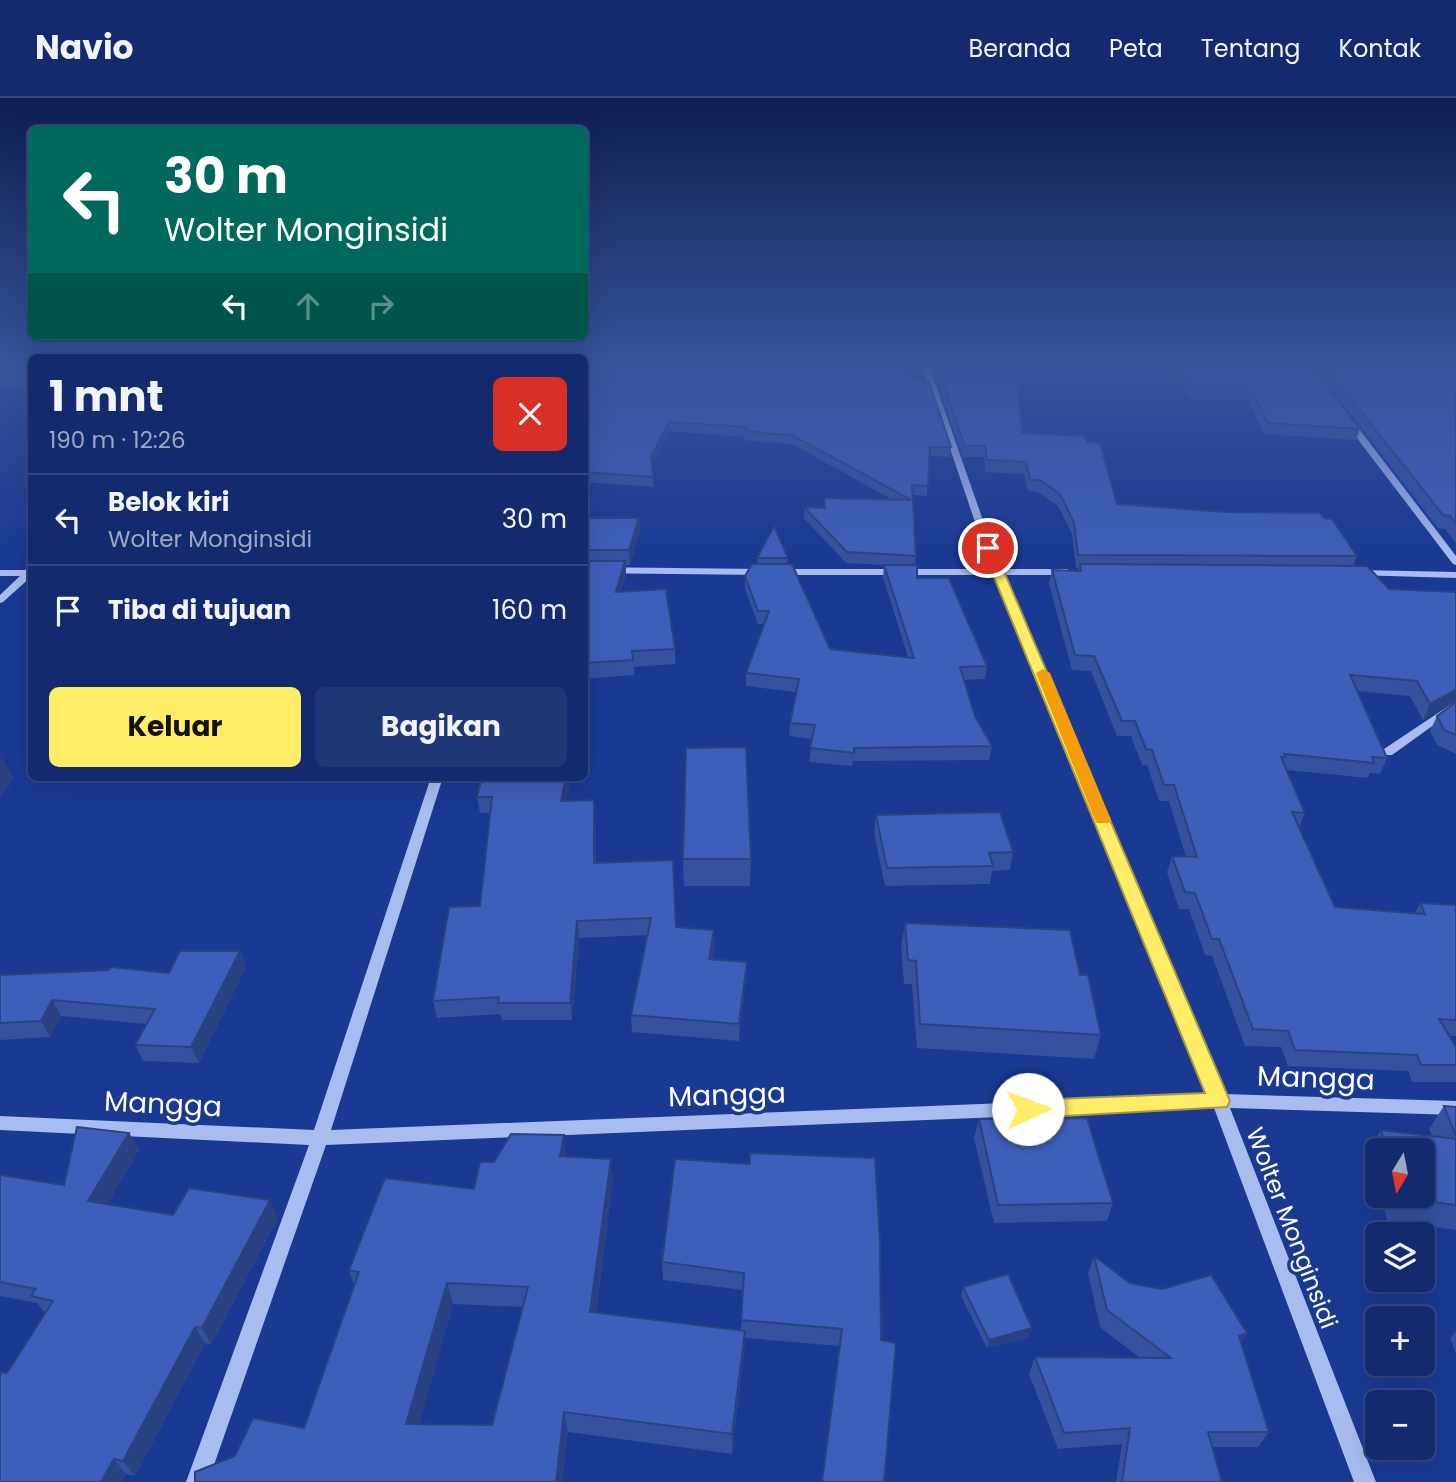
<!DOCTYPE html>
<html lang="id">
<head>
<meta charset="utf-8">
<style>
  body { margin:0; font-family:Poppins,sans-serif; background:#203776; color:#f1f3f6; height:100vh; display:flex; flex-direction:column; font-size:26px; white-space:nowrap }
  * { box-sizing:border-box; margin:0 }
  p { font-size:23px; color:#9da7c2 }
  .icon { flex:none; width:38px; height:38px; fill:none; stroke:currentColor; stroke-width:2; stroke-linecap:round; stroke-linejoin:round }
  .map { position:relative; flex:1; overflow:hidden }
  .drawer { position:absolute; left:28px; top:256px; width:560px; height:427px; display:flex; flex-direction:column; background:#132b6e; border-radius:10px; box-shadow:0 7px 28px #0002,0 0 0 2px #324781 }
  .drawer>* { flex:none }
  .top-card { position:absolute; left:28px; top:28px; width:560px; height:214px; border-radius:10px; box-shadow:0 7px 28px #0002,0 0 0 2px #324781; background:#00695c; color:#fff; overflow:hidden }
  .needle { width:46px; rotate:190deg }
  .fabs { position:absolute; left:1365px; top:1040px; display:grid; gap:14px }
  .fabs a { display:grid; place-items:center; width:70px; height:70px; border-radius:10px; background:#132b6e; box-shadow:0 7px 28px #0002,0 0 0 2px #324781; font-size:35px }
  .pin { position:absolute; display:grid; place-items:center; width:60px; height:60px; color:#fff; margin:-30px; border:4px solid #fff; border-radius:50%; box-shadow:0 2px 7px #0007 }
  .me { position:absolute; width:77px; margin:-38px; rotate:88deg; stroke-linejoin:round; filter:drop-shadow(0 0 5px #0008) }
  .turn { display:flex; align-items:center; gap:24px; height:147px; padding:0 21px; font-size:32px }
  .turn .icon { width:91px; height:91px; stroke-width:2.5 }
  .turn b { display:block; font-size:49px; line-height:60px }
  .lanes { display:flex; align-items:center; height:66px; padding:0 21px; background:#0003; justify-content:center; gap:35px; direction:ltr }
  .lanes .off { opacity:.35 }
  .round { display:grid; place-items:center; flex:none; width:74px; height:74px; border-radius:10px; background:#203776 }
  .summary { display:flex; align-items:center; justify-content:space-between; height:119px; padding:0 21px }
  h1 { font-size:42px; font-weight:700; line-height:52px }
  .cta { display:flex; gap:14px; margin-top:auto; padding:14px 21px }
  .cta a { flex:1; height:80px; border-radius:10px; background:#ffed67; color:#111; font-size:28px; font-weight:700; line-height:80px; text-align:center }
  .cta a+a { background:#203776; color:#f1f3f6 }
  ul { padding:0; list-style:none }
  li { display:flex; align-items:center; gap:21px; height:91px; padding:0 21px; border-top:2px solid #324781 }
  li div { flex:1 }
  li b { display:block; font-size:26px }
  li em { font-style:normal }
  header { display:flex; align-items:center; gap:42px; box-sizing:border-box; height:98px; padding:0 35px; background:#132b6e; border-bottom:2px solid #324781 }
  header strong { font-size:33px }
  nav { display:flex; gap:38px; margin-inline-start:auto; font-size:24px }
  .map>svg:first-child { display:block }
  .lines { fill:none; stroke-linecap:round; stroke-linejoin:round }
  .minor { fill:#a9bcf0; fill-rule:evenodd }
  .wall { fill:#35529f; fill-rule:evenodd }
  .shaded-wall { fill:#2b4282 }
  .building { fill:#3e5fb9; stroke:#2b4282; stroke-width:2; fill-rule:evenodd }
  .route { fill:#ffed67; stroke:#a69a43; stroke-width:2 }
  .slow { fill:#f59e0b }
  .labels { text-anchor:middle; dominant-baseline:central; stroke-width:7; stroke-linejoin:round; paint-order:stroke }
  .street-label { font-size:24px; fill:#fff; stroke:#193992 }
  .near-street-label { font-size:28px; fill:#fff; stroke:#193992 }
</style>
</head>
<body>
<header>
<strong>Navio</strong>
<nav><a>Beranda</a><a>Peta</a><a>Tentang</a><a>Kontak</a></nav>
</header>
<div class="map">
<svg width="1456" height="1384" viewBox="0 0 1456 1384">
  <rect width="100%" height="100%" fill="#193992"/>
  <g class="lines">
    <g class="minor">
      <path d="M922,268H929L1000,471H1067L1072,474L1067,477H1002L1042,562L1224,996L1456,1003V1017L1230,1010L1376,1384H1354L1214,1010L326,1047L208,1384H186L309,1047L0,1032V1018L314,1032L431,679H443L331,1032L1208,997L1032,562L993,477H781L776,474L781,471H991Z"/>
      <path d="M1347,323H1353L1456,458V467L1453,466L1347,327Z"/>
      <path d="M32,468V478L3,504L0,505V497L20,478H0V472H25Z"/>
      <path d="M584,469L763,471L768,474L763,477L584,475Z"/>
      <path d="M1358,472L1456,474V480L1355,477L1353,475Z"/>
      <path d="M1456,603V611L1392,657H1384L1382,654L1384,651Z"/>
    </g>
  </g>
  <g class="wall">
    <rect x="0" y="269" width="32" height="21"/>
    <path d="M584,269L909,281L951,349L950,359L929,358L927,398L913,397L916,458L915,467L917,480L987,568L985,581L964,582L975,618L992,648L989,662L853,663L852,668L809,664L812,641L789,638L790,625L796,594L746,588V575L764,526H758L745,491V478L757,466V460H788L787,466L830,551L908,559L883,479L884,467L846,465L804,420V409L824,410V400L891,401L792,346L762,344L745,342V339L669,333L652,368L654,389L584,384Z"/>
    <path d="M1169,269H1312L1360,331L1356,342L1264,336L1248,302H1194L1169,271Z"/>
    <path d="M1319,269H1449L1456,273V445L1445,431L1438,430L1318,273Z"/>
    <path d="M942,283L1022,335L1087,344L1117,406L1357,458L1353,468L1456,602L1423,622L1410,598L1357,593L1387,660L1380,676L1370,675L1368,680L1287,672L1305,715L1299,730L1335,809L1415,815L1420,805L1456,807V938H1449L1456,949V984H1412L1408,973L1288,968L1281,949L1245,948L1212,858L1205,857L1189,811H1179L1167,774L1172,758L1186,759L1169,703H1159L1147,667H1142L1131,638H1117L1091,573L1072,572L1049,486L1052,472L1078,473L1079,470H1076L1072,436L1058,408L1038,394L1028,393L1024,376L985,374L984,359H963L941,293Z"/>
    <path d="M584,420H639L640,434L630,467H626V478L621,493L675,551V566L634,569V577L584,581Z"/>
    <path d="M1456,604V656L1437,647L1430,633L1437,618Z"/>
    <path d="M482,679H571L566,703L595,718L596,765L676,829L714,832V849L712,861L747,864L746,881L739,943L632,934L631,917L648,837L579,840L572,922H502L500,916L437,920L433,903L480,808L490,715H480L477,699Z"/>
    <path d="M876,717L1013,754L1010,772L992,773L990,786L885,788L874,735Z"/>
    <path d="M683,761H751L750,788H684Z"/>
    <path d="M905,825L1080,877L1101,937L1094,961L917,950L912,886H904L901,849Z"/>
    <path d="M240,853L246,869L199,965L143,963L135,947L147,926L61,918L50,939L0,942V877L169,875Z"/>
    <path d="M1444,1008L1456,1009V1132L1387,1123L1380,1097H1423V1052H1377V1090L1367,1055L1381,1032L1432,1038L1429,1031Z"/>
    <path d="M979,1021L1113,1105L1107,1123L994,1125L974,1040Z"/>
    <path d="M129,1035L139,1052L107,1106L173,1117L278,1120L211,1247L205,1245L135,1378L126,1376L7,1275L45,1215L37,1205L0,1198V1077L64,1087Z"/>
    <path d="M567,1059L613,1083L596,1215L741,1233L743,1192L663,1182L662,1164L750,1066L875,1060L839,1248L745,1240L744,1254L732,1356L568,1334L562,1384H195L304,1330L354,1187L349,1172L474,1091L494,1064ZM453,1206L523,1209L492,1327L419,1326Z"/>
    <path d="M1094,1158L1130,1185L1247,1235L1241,1245L1269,1334L1258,1349H1212L1222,1384H1116L1122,1346L1058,1351L1029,1276L1035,1259L1140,1260L1100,1229L1088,1175Z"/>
    <path d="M963,1189L1029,1239L987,1250L961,1198Z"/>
    <path d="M1456,1233V1256L1450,1240Z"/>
  </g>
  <g class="shaded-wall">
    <path d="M669,324V333L652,369L651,359Z"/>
    <path d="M639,420L640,434L630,467L629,452Z"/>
    <path d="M625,463L626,478L617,508L616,494Z"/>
    <path d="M1456,592V602L1423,622L1430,606Z"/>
    <path d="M3,659L14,681L0,699V663Z"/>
    <path d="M566,679H571L563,720L561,703Z"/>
    <path d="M594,702L595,718L596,782L594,765Z"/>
    <path d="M577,823L579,840L572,922L570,905Z"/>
    <path d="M714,832V849L710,878L709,861Z"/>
    <path d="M240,853L246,869L199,965L191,949Z"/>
    <path d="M747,864L746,881L739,943V926Z"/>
    <path d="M52,902L61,918L50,939L41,923Z"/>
    <path d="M129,1035L139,1052L99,1121L88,1103Z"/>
    <path d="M564,1037L567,1059L560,1058Z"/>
    <path d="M611,1061L613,1083L593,1235L590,1214Z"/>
    <path d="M270,1102L278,1120L211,1247L202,1230Z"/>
    <path d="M447,1185L453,1206L414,1346L406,1326Z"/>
    <path d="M195,1229L205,1245L135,1378L123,1363Z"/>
    <path d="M1032,1230L1029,1239L987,1250L989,1242Z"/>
    <path d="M745,1233L744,1254L732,1356V1336Z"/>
    <path d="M1247,1235L1237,1252L1239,1238Z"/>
    <path d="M564,1314L568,1334L562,1384H556Z"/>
    <path d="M114,1361L126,1376L122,1384H101Z"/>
  </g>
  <g class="building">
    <rect x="0" y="269" width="32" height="13"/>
    <path d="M584,269H742L770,270L771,269H909V281L929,284L951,349H930L928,388L912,387L916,458L847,454L804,409L825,410L824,400L911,402L792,337L762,335L745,332L746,329L669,324L651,359L653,379L584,374Z"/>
    <path d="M1179,269H1312L1360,331L1268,325L1251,291H1197Z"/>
    <path d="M1326,269H1452L1456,273V425L1450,418L1443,417Z"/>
    <path d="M942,283L1018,287L1022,335L1084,338L1087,344L1100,345L1117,406L1225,414L1319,415L1324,420L1332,421L1357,458L1078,457L1074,424L1060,396L1040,382H1030L1026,364L987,362L985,348H965Z"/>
    <path d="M584,420H639L629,452H584Z"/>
    <path d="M774,428L788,460H757Z"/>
    <path d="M584,463H625L616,494L666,491L675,551L632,553L633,562L584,565Z"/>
    <path d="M752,466H792L830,551L914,560L884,467H917V480H949L987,568L960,569L975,618L992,648L854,650V655L810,650L815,627L790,625L799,581L746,575L769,513H758L745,478Z"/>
    <path d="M1080,466L1367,468L1389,491L1456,494V592L1430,606L1417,583L1350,577L1387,660L1372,659L1374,665L1284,656L1285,659H1281L1305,715L1292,714L1335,809L1425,816L1420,805L1456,807V922L1439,921L1456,949V967H1421L1417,957L1295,952L1288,933L1253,931L1219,841H1212L1195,795L1185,794L1172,758L1197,759L1174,687H1164L1152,652L1146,651L1135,623H1122L1094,558L1075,557L1052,472L1081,473Z"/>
    <path d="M1456,604V637L1444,632L1437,618Z"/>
    <path d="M746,649L751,761H683L686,650Z"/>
    <path d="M482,679H566L561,703L594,702V765L673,762L676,829L714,832L709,861L747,864L739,926L631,917L651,820L577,823L570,905H498L499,899L433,903L449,809L480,808L492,699H477Z"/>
    <path d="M1000,714L1013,754L989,755L993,768L887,770L876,717Z"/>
    <path d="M905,825L1070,832L1080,877H1088L1101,937L920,926L916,863L908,862Z"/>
    <path d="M180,853H240L191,949L135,947L155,911L52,902L41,923L0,925V877L109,872L111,869L169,875Z"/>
    <path d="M1444,1008L1456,1009V1038Z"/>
    <path d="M1087,1020L1113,1105L998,1107L979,1021Z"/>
    <path d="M77,1029L129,1035L88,1103L173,1117L189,1090L270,1102L202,1230L195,1229L123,1363L114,1361L101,1384H0V1274L7,1275L53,1203L31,1198L36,1191L0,1184V1077L64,1087Z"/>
    <path d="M1381,1032L1456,1041V1107L1402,1100V1097H1423V1052H1387Z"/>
    <path d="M511,1036L564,1037L560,1058L611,1061L590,1214L745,1233L732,1336L564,1314L556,1384H195V1374L235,1358L253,1320L304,1330L359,1174L349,1172L385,1080L474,1091L480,1064H494ZM447,1185L528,1189L492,1327L406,1326Z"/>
    <path d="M750,1055L875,1060L880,1143L881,1242L896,1245L884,1384H822L842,1231L741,1222L744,1175L662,1164L675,1061L750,1066Z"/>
    <path d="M1094,1158L1130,1185L1162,1191L1211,1177L1247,1235L1239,1238L1269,1334H1208L1222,1384H1122L1130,1330L1064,1335L1035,1259L1171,1260L1107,1212Z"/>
    <path d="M1008,1176L1032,1230L989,1242L963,1189Z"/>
  </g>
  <linearGradient id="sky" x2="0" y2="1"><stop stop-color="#0e1f50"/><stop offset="0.58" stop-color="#38549d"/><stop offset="1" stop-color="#38549d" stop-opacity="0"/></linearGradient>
  <rect width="1456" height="462" fill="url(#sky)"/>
  <path class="route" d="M984,447L994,450L1230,1003L1227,1009L1028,1020L1021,1017L1018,1011L1021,1005L1028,1002L1205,995L982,450Z"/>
  <path class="slow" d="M1043,571L1050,575L1111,722L1109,725H1097L1095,722L1036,575Z"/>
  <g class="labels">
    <g class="street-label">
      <text transform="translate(1292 1130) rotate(69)">Wolter Monginsidi</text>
    </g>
    <g class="near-street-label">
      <text transform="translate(1316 980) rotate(2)">Mangga</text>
      <text transform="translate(727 997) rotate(-2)">Mangga</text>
      <text transform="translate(163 1006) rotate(3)">Mangga</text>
    </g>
  </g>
</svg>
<div class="fabs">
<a><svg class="needle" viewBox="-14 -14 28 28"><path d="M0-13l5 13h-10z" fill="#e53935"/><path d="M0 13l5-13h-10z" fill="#9da7c2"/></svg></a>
<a><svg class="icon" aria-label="layers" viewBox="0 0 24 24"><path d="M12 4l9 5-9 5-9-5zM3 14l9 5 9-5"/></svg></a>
<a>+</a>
<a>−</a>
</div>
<div class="pin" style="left:988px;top:450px;background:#d93025"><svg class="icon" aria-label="arrive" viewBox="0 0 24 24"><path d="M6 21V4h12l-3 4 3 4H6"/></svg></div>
<svg class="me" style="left:1028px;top:1011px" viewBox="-20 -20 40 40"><circle r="19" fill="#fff"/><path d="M0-13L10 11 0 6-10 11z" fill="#ffed67"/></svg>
<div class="top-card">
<div class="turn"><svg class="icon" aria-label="left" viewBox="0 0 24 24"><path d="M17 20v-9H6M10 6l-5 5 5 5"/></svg><div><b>30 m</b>Wolter Monginsidi</div></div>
<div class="lanes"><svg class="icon" aria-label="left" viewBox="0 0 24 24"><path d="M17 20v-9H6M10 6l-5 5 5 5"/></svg><svg class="icon off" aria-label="ahead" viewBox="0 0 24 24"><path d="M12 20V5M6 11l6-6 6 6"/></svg><svg class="icon off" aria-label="right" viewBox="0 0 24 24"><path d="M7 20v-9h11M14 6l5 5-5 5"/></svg></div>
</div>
<section class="drawer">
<div class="summary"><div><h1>1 mnt</h1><p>190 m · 12:26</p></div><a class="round" style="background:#d93025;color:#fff"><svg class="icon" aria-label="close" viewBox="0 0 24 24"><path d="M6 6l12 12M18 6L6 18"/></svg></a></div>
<ul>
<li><svg class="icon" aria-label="left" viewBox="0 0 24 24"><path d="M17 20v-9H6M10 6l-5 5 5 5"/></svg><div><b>Belok kiri</b><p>Wolter Monginsidi</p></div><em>30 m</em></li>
<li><svg class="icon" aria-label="arrive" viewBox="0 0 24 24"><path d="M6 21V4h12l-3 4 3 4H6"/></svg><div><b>Tiba di tujuan</b></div><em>160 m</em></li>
</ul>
<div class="cta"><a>Keluar</a><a>Bagikan</a></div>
</section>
</div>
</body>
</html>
